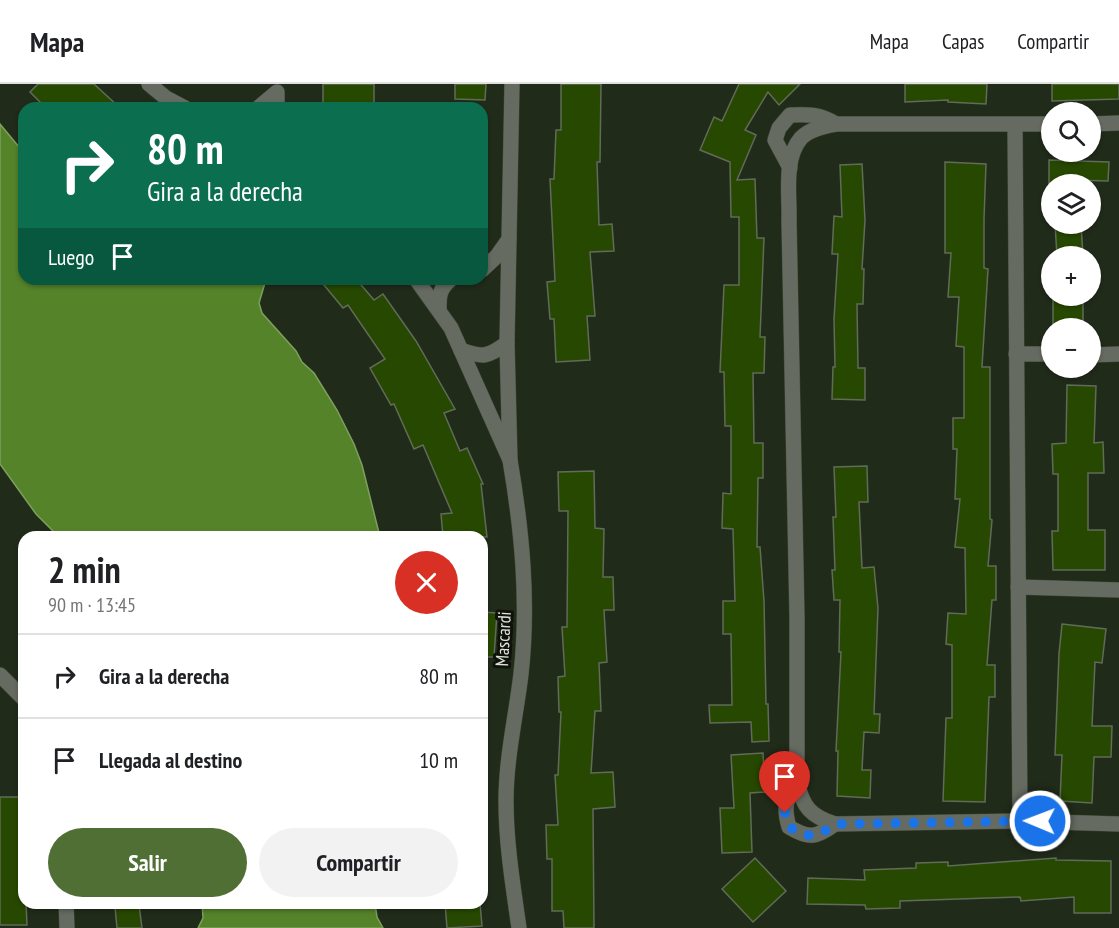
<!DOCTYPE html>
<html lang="es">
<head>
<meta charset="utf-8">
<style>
  body { margin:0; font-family:"PT Sans Narrow",sans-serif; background:#f2f2f2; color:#202124; height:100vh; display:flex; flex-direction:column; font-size:22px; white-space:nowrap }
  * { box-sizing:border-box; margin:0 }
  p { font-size:20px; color:#757577 }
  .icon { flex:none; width:33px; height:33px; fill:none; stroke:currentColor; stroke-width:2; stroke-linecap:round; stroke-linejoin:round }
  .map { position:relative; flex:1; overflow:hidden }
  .drawer { position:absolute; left:18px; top:447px; width:470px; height:378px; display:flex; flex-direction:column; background:#fff; border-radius:18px; box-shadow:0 2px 4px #0004 }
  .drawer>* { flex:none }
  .hud { position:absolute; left:18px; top:18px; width:470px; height:183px; border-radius:18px; box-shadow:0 2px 4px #0004; background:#0b6e4f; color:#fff; overflow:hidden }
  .tools { position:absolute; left:1041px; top:18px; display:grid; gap:12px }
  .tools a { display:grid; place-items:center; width:60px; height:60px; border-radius:50%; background:#fff; box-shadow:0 2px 4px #0004; font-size:30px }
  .pin { position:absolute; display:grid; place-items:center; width:51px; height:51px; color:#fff; margin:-62px -26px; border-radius:50% 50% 50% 0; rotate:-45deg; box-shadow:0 0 6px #0007 }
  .pin .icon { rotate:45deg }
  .me { position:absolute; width:66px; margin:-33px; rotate:271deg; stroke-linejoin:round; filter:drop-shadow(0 0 4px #0008) }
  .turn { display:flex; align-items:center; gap:21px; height:126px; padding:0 30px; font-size:27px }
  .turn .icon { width:78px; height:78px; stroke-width:2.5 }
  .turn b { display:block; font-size:42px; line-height:51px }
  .then { display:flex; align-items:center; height:57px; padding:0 30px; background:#0003; gap:12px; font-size:22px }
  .round { display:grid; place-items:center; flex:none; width:63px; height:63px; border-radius:32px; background:#f2f2f2 }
  .overview { display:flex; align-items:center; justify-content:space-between; height:102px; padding:0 30px }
  h1 { font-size:36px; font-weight:700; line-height:45px }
  .action { display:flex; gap:12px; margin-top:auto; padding:12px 30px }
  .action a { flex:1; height:69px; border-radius:36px; background:#4f6f34; color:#fff; font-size:24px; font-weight:700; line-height:69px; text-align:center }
  .action a+a { background:#f2f2f2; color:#202124 }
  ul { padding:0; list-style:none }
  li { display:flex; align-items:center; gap:18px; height:84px; padding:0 30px; border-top:2px solid #e0e0e0 }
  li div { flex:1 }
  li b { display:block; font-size:22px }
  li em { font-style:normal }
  header { display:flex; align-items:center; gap:36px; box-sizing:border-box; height:84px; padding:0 30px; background:#fff; border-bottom:2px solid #e0e0e0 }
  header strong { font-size:28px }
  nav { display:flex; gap:33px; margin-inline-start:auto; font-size:21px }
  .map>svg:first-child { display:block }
  .water { fill:#55832a; stroke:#7ea05e; stroke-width:1.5 }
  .building { fill:#274800; stroke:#606b58; stroke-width:1.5 }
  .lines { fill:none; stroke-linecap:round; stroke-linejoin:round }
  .minor-casing { stroke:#3f4839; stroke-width:16 }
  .minor { stroke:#666b62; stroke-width:15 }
  .route { stroke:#1a73e8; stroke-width:10; stroke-dasharray:0 18 }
  .labels { text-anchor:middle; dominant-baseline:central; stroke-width:6; stroke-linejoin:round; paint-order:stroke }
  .street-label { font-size:18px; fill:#dde3d9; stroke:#0e120b }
</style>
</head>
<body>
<header>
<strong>Mapa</strong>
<nav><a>Mapa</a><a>Capas</a><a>Compartir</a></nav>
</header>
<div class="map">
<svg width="1119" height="844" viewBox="0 0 1119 844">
  <rect width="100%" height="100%" fill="#212b1a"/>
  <g class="water">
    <path d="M0,40L24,69V195H262L265,199L259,219L262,229L296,267L302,278L314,289L337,326L354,360L362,381L380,453H59L36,430L0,380Z"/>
    <path d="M202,819H375L377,833L383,844H198L203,834Z"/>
  </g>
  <g class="building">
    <path d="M38,0H94L120,24H46L30,8Z"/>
    <rect x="323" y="0" width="51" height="24"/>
    <path d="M455,0H486L485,16L455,15Z"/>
    <path d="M561,0H601L600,78H597L599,141L612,140L614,167L590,168L595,232H587L590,276L556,278L554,235H550L547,198L555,197L550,95H554L556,46H561Z"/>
    <path d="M739,0H800L779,21L768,8L745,46L756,51L737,96L755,95L757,154H764L760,253H765L764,289H753L754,359H763V394H758L757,463H760L764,517L766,620H768L769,657L752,658L751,638L710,639L709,621H732L731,550H723V517H735L733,445L722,444L723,409L731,410V342H725L724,288H720L724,201H739V133H731L730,78L700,66L714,33L722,37Z"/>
    <path d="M905,0H987L986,20L948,18V16L905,18Z"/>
    <path d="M1052,0H1119V15L1052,17Z"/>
    <path d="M1049,76L1109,78L1108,97L1073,96V100H1049Z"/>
    <path d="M945,78L986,80L984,135V184L988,185L982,283H990V435L992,436L988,482H996V516H992L987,581H995V613H989L985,718L943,717L946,634H952V561L946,560L948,529L966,530L965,464L955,463L960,415H955L957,365H953V334H964V263L956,262L959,213H948L951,169H945Z"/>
    <path d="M862,80L865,136L862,185H864L863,220H857L858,284H865V316L832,315L833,283H835L834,235L838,170H832L834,132L842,133L840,81Z"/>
    <path d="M1055,140H1081L1083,172H1057Z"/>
    <path d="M319,195H356L374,216L383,210L416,257L455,325L444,329L460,367L467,364L483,400H481L487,453H443L441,430L452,429L423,361L414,365L394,320L391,321L370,284L385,275L348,221L343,224Z"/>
    <rect x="1053" y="213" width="30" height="31"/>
    <path d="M1067,301L1096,302L1094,359L1103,358L1104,389H1088V446H1105V486H1053L1052,447H1058V390H1053L1052,360L1066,359Z"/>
    <path d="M867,382L868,418H859L862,484L874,483L878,524L874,630H880L879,649L864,648L862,686H871L870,714L837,712L838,667H836L841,568H839L840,516H834L832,486H835L833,433H836L834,383Z"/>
    <path d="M594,387L595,444L604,445L603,493H613L614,526H604L607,578L599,579L601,627H595L591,689L613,688L615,723L593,725L594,844H564L563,827H552V775H547L546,741H558L555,691H558L561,628H559L558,593L565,592L562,543H567L568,427H559L558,388Z"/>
    <path d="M482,528L497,529L494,573H482Z"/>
    <path d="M1062,540L1106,545L1102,579L1095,578L1092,642H1112L1111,673H1094L1092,719L1060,717L1062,671H1055L1059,570Z"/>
    <path d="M763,669L765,708L750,709L752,768L722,769L720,724H734L731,671Z"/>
    <path d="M0,713H24V819H26L27,841H0Z"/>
    <path d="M755,774L786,807L753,838L722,805Z"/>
    <path d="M1056,774V776L1111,777V829H1074V813L1021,817L1020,813L900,817V824L866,825L865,821L807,820L808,794L865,796L864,786L916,784V779L948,778V782Z"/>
    <path d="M445,819H480L482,842L447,844Z"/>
    <path d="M139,821L142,844H117L115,823Z"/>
  </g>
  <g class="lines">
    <defs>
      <g id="minor">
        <path d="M149,0L166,14L185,24"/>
        <path d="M258,24L277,8V24"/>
        <path d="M1090,40L1119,39"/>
        <path d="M1015,41L1020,737"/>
        <path d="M790,84L775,56L779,44L790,31C808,30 820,30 836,40"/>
        <path d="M482,186L497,172L509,155"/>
        <path d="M416,195L451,244L510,376L507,259L512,0"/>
        <path d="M439,226C439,212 439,205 451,195"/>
        <path d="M461,266C483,274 488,273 507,259"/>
        <path d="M1016,270H1052"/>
        <path d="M1090,271L1119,270"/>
        <path d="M510,376C522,447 529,518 521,590C516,632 506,674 506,717C506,759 513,802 519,844"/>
        <path d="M1018,503L1119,506"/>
        <path d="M0,591L24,615"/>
        <path d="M797,698C803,723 810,732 835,740L1020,737L1119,740"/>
        <path d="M835,740C816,754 809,755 789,743C783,722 786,716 797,698V534L789,137C790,112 783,75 801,54C810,45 824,42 836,40H1052"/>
        <path d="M66,819L67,844"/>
      </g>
    </defs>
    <use href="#minor" class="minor-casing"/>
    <use href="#minor" class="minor"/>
  </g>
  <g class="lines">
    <path class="route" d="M785,729L789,743C809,755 816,754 835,740L1040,737"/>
  </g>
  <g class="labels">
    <g class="street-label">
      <text transform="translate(503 555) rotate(-87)">Mascardi</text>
    </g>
  </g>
</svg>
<div class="tools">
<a><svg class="icon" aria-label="search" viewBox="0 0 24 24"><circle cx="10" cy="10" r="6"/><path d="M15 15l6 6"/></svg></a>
<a><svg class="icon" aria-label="layers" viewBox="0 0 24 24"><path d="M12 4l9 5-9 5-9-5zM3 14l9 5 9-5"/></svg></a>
<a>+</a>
<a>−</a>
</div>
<div class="pin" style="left:785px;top:729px;background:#d93025"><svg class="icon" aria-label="arrive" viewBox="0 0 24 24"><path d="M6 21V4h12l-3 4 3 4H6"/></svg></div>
<svg class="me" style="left:1040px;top:737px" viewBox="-20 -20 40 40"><circle r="17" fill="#1a73e8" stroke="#fff" stroke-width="3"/><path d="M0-11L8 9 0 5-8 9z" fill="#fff"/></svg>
<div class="hud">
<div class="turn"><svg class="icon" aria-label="right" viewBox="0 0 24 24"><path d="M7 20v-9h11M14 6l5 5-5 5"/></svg><div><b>80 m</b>Gira a la derecha</div></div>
<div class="then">Luego<svg class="icon" aria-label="arrive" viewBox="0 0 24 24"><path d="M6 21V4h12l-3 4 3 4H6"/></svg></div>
</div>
<section class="drawer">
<div class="overview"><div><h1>2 min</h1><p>90 m · 13:45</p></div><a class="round" style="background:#d93025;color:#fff"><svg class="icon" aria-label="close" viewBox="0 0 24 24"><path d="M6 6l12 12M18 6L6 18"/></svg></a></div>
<ul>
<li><svg class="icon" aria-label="right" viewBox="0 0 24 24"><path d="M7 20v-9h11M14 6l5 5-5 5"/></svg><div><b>Gira a la derecha</b></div><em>80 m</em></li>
<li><svg class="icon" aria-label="arrive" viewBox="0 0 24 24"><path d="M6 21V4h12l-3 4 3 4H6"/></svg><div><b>Llegada al destino</b></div><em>10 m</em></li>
</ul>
<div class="action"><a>Salir</a><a>Compartir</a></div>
</section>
</div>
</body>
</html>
